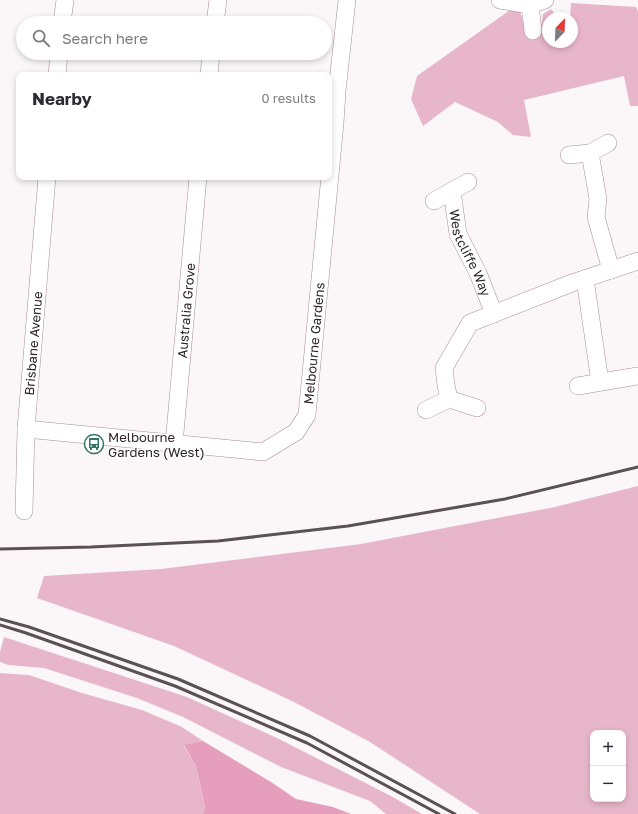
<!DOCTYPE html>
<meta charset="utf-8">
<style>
:root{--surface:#fff;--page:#f7f7f7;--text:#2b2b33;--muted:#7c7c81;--line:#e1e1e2}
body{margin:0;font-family:"Golos Text",sans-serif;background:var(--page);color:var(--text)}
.controls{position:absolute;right:12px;bottom:12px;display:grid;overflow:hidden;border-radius:8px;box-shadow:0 2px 6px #0003}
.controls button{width:36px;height:36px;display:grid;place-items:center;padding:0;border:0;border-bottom:1px solid var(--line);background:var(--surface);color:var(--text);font:20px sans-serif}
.compass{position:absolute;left:542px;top:12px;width:36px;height:36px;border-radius:50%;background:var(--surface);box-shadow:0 2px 6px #0003;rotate:23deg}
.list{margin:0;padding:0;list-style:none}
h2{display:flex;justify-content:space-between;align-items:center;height:52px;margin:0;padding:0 16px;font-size:17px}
h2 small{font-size:13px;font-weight:400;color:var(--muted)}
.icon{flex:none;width:22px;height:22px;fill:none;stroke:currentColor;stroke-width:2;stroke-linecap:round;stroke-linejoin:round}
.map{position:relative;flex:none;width:638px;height:814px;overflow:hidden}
.search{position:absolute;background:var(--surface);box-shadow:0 2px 6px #0003;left:16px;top:16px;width:316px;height:44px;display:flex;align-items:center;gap:10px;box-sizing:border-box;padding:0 14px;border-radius:22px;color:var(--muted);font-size:15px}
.panel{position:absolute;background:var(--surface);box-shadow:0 2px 6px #0003;left:16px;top:72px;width:316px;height:108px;border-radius:8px}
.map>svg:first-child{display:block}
.green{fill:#e8b6ca;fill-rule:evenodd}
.forest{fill:#e59fbc}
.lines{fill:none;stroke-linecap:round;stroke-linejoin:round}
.street-casing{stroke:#a68d97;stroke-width:18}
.street{stroke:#fff;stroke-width:17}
.rail{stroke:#5a5155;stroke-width:3}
.labels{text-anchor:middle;stroke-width:3;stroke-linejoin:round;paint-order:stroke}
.street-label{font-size:13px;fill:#2e2428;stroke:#fff}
.poi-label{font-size:13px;fill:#2e2428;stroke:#fff;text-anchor:start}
</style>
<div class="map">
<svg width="638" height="814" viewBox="0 0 638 814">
<rect width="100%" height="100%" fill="#fbf6f8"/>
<path class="green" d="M 571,3 L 636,7 L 638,11 L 638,106 L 630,106 L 624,76 L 524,100 L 531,137 L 513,135 L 498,122 L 455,102 L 423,126 L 411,99 L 417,76 L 510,10 L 520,11 L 526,32 L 530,38 L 540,36 L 543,14 L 551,9 L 558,18 L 548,18 L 548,42 L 572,42 L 572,18 L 570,18 Z
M 638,486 L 638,814 L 480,814 L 370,742 L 294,702 L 174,646 L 37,598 L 44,576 L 161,569 L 361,544 L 555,507 ZM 593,733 L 623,733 L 623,799 L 593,799 Z
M 4,637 L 187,697 L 279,739 L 391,796 L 422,814 L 386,814 L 370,801 L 281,767 L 183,717 L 137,698 L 44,668 L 8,665 L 0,662 L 0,652 Z
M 0,673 L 29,675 L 82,693 L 142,710 L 182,727 L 203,741 L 184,746 L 196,766 L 205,807 L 203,814 L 0,814 Z"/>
<path class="forest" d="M 203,741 L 271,782 L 296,799 L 333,807 L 351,814 L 203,814 L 205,807 L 196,766 L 184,745 Z"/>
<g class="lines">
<defs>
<g id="street">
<path d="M 500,0 L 530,5 L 545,0"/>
<path d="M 530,5 L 533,31"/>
<path d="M 62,23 L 65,0"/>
<path d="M 215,23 L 218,0"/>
<path d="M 57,75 L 59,53"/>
<path d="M 209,75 L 211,53"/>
<path d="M 590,153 L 598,199 L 596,217 L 611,270"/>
<path d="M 569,155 L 590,153 L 608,143"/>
<path id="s1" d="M 452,191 L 458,234 L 478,273 L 494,314"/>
<path d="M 434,201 L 468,182"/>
<path d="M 585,279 L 600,382"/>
<path d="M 578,386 L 638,376"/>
<path d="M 449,399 L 446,385 L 444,368 L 470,323 L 572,283 L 638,261"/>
<path d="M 426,410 L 449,399 L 477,408"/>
<path id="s2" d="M 26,429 L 263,452 L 296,432 L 307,415 L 335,123 L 337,91 L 347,0"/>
<path id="s3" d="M 174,444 L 198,177"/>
<path id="s4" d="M 24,511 L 26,429 L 47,177"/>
</g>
</defs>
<use href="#street" class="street-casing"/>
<use href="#street" class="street"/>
<path class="rail" d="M 0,549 L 91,547 L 218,541 L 348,526 L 505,499 L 638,467
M 0,619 L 29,627 L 178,679 L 310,736 L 455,814
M 0,625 L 26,633 L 175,686 L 307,743 L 439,814"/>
</g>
<defs>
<symbol id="bus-ring" viewBox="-11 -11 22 22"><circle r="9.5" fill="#fff" stroke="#347463" stroke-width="1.5"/><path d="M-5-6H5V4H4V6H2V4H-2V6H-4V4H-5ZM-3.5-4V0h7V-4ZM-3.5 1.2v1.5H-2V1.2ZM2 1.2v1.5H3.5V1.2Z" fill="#347463"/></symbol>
</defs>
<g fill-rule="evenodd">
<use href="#bus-ring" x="83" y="433" width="22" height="22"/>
</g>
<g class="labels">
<g class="street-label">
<text dy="5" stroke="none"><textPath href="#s1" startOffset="65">Westcliffe Way</textPath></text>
<text dy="5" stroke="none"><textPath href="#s3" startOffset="134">Australia Grove</textPath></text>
<text dy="5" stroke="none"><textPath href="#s2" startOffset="369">Melbourne Gardens</textPath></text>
<text dy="5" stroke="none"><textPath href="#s4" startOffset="168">Brisbane Avenue</textPath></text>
</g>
<g class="poi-label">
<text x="108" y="442">Melbourne<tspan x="108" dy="15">Gardens (West)</tspan></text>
</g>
</g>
</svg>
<div class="controls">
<button>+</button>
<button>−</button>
</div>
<svg class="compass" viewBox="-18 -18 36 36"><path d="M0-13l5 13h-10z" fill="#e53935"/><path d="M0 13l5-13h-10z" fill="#7c7c81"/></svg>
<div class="search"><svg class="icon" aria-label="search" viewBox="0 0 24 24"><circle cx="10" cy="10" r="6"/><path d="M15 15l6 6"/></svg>Search here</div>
<section class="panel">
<h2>Nearby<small>0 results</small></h2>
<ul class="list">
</ul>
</section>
</div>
